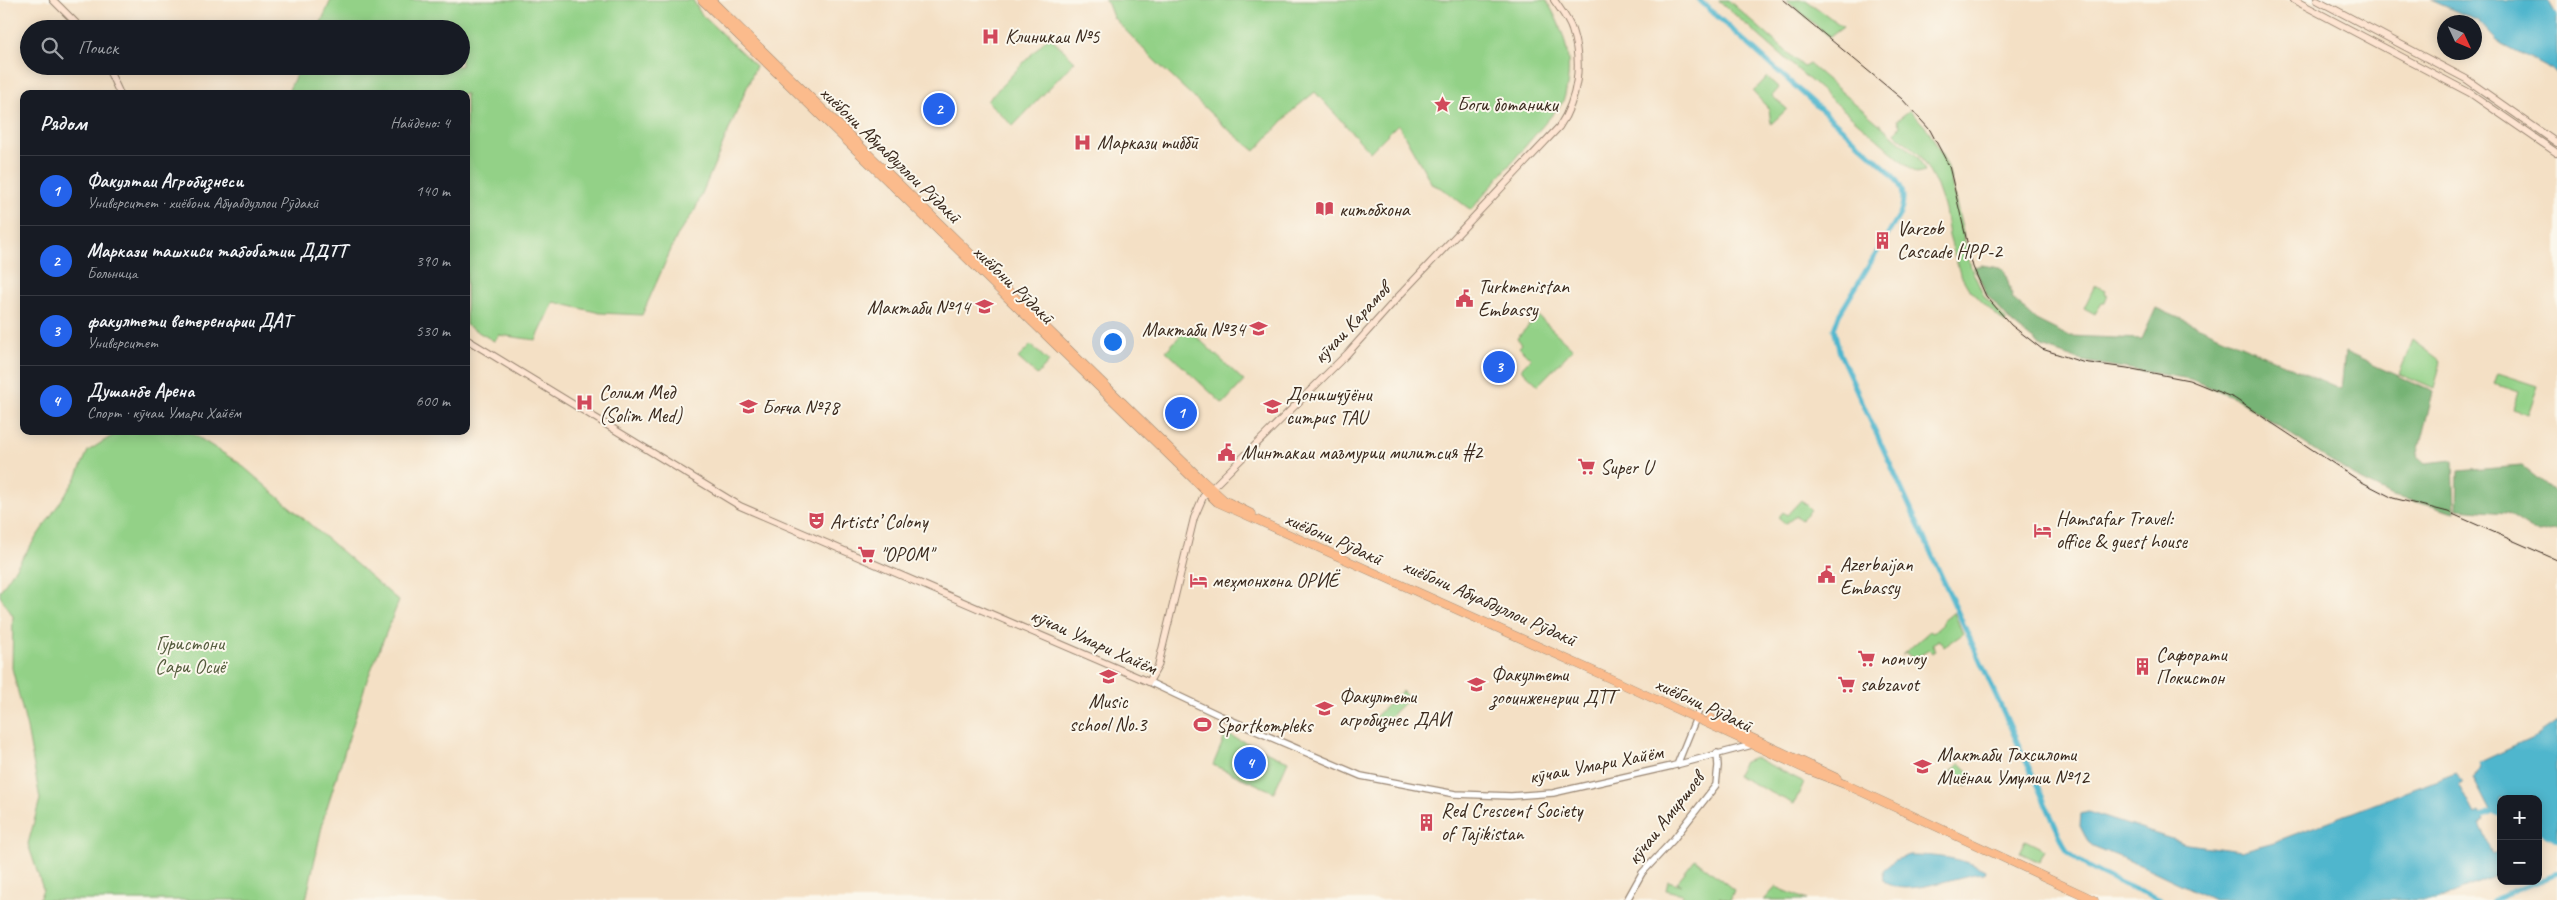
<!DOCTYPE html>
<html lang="ru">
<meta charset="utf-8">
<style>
:root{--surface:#171b24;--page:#20242c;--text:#f1f3f6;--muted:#9ea1a6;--line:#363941;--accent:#2563eb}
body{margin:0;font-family:Caveat,sans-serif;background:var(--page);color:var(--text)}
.controls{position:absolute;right:15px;bottom:15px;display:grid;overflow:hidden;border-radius:10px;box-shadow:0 2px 12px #0003}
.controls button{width:45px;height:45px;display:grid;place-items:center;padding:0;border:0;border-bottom:1px solid var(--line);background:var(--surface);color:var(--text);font:25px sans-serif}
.compass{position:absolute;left:2437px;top:15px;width:45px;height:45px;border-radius:50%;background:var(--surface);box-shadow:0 2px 12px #0003;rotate:134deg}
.you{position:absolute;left:1112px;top:341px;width:18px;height:18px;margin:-12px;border:4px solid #fff;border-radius:50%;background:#1a73e8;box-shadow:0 0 0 8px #1a73e833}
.badge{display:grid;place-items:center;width:32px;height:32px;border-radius:50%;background:var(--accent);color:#fff;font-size:16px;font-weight:700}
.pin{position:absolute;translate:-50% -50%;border:2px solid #fff;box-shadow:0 1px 5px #0006}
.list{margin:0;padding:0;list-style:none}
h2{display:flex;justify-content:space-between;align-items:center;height:65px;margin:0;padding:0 20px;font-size:21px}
h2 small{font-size:16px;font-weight:400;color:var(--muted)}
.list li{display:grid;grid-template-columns:32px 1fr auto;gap:15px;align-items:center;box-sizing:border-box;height:70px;padding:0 20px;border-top:1px solid var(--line)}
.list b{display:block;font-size:19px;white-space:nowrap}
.list p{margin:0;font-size:16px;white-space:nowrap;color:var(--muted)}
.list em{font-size:16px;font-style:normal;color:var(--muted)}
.icon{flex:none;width:28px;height:28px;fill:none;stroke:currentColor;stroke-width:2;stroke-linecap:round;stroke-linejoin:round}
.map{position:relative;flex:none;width:2557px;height:900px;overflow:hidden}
.search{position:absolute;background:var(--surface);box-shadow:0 2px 12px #0003;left:20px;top:20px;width:450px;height:55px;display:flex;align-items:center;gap:12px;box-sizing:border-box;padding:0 18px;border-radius:28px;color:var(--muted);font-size:19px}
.panel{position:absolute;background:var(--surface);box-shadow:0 2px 12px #0003;left:20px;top:90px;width:450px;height:345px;border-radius:10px}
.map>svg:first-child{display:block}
.green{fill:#93d187;stroke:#677e52}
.forest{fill:#76b374;stroke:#586e49}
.water{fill:#4fb6cd;stroke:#457076}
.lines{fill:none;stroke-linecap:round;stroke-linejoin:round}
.canal{stroke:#4fb6cd;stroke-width:5}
.tertiary-casing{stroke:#988572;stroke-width:8}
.secondary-casing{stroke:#988572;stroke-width:8}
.trunk-casing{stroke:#988572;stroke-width:9}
.tertiary{stroke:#fff;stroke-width:5.5}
.secondary{stroke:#fde4d1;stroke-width:6}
.trunk{stroke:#fbbb8c;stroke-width:8}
.rail{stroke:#3b2a1e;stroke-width:1}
.labels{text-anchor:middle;stroke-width:4;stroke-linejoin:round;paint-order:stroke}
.poi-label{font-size:20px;fill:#3b2a1e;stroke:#fbf7ec;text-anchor:start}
.street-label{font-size:20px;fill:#3b2a1e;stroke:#fbf7ec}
.park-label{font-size:20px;fill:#555c3e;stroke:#fbf7ec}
</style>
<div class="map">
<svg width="2557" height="900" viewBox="0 0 2557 900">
<rect width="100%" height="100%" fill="#fbf7ec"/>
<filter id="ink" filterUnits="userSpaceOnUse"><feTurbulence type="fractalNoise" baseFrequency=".02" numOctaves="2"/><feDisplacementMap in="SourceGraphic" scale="10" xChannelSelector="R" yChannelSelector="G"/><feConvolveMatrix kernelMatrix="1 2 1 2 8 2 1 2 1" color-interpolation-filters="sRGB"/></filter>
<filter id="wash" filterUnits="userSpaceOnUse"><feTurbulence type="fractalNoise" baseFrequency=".0096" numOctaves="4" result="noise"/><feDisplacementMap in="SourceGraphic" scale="20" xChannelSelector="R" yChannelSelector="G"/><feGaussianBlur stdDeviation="1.12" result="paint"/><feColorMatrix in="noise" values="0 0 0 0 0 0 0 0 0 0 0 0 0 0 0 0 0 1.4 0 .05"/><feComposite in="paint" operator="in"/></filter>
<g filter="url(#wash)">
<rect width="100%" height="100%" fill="#f4e0c5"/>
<path class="green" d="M 331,0 L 693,0 L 701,14 L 756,66 L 695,210 L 677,236 L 642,315 L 600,313 L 554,302 L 536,340 L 499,335 L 494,341 L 466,325 L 466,94 L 287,94 L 300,66 L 461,66 L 461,29 L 318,29 Z
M 1104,0 L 1546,0 C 1566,32 1575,65 1563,102 L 1471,210 L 1443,189 L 1432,184 L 1398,124 L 1370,152 L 1315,92 L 1293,110 L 1255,151 L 1224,126 L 1153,59 L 1113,17 L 1108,4 Z
M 1718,0 L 1728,0 L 1804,67 L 1809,64 L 1918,157 L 1925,171 L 1916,173 Z
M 1786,0 L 1806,0 L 1843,27 L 1830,37 Z
M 1049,36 L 1075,61 L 1013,126 L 987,101 Z
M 1767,77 L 1779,88 L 1772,96 L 1787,109 L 1771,124 L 1769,109 L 1753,92 Z
M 1910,110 L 1929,131 L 1948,167 L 1971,268 L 1984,296 L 2006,320 L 2005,323 L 1970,291 L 1960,274 L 1949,236 L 1945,209 L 1937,186 L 1920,155 L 1895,133 L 1900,126 L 1897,120 Z
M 2095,285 L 2105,290 L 2104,293 L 2108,295 L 2105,303 L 2102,303 L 2095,314 L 2084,308 Z
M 1538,316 L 1573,349 L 1538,385 L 1521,369 L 1531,359 L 1519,347 L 1522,344 L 1517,338 Z
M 1187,328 L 1244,381 L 1223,404 L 1166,351 Z
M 2413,340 L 2441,361 L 2434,389 L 2399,374 Z
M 1031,345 L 1049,362 L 1037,375 L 1018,358 Z
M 2498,373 L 2538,386 L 2528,414 L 2513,409 L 2518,392 L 2494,384 Z
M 120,431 L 188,431 L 239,463 L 399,601 L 367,680 L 324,817 L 306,900 L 39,900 L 43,889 L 28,844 L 40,799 L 27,728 L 12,668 L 13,616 L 0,596 L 0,591 L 75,480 L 88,451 Z
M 1801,500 L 1811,510 L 1801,520 L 1796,516 L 1785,524 L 1778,518 L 1783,512 L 1787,515 Z
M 1954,612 L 1963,634 L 1944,647 L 1939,640 L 1932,644 L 1936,651 L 1932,653 L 1929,650 L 1914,659 L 1906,653 L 1902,655 L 1930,631 L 1933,633 L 1943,624 L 1942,622 Z
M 1402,691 L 1409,698 L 1377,729 L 1370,722 Z
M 1226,734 L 1288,761 L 1274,792 L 1213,765 Z
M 1756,758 L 1804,782 L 1794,804 L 1736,775 L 1744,762 Z
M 1960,763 L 1975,778 L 1966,787 L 1951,772 Z
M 2025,840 L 2045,850 L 2039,862 L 2019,852 Z
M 1695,859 L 1734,890 L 1730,900 L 1719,897 L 1723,900 L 1681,900 L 1683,894 L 1666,890 L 1668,881 L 1682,885 L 1677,882 Z
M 1776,887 L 1807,900 L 1764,900 Z"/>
<path class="forest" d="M 1982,265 L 2004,269 L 2013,299 L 2036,320 L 2068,336 L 2142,339 L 2156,308 L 2341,389 L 2345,352 L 2433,392 L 2417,456 L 2425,463 L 2453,460 L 2455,512 L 2393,496 L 2360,480 L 2234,397 L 2190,379 L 2082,361 L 2042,347 L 2012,323 L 1987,295 L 1974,267 Z
M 2522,466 L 2557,494 L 2557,534 L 2555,531 L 2538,533 L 2507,513 L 2457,509 L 2458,471 Z"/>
<path class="water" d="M 2431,0 L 2548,0 L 2557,16 L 2557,75 L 2551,69 L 2497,41 L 2478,21 Z
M 2557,722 L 2557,837 L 2538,829 L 2538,799 L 2501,799 L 2501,813 L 2490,811 L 2473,778 L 2480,767 L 2478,763 L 2537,736 Z
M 2456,773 L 2464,782 L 2459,784 L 2475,814 L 2479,812 L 2484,821 L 2480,824 L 2493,854 L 2497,852 L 2501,859 L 2501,874 L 2435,900 L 2214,900 L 2147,868 L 2093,846 L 2088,842 L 2080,826 L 2081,814 L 2088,812 L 2187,844 L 2241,851 L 2274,842 Z
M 1910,855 C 1934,855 1964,858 1985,870 L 1984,873 C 1957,874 1906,900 1884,881 L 1883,870 L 1895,860 Z"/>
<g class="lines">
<path class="canal" d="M 1699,0 L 1887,169 C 1902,185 1907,193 1900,214 L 1839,315 L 1834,329 L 1840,354 L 2067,851 C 2091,874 2130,886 2161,900
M 2481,817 L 2493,812 L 2501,815
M 2538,830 L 2557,839
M 2493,900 L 2557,874"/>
</g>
</g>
<g filter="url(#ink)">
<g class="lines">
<defs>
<path id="tertiary" d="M 1149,682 L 1221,716 L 1361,776 L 1455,794 L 1511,796 L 1553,793 L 1672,766 L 1752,745
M 1677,765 L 1698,713
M 1627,900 L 1642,873 L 1673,840 L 1716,785 L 1718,766 L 1717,753"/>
<path id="secondary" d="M 53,0 L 82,29
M 2294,0 L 2470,93 L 2557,153
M 2317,0 L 2466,79 L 2557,143
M 107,66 L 120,94
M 466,339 L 740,506 L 1149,682 L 1158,666 L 1194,518 L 1203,497 L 1347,354 L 1399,296 L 1559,127 C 1578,99 1583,63 1572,30 C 1569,20 1560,9 1554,0"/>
<path id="trunk" d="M 702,0 L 1217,502 L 1618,682 L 1805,769 L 1847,785 L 2094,900
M 711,0 L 1201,479 L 1224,500 L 1252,514
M 1710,718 L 1837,778"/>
</defs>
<use href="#tertiary" class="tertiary-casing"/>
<use href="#secondary" class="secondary-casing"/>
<use href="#trunk" class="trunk-casing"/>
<use href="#tertiary" class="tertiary"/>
<use href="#secondary" class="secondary"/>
<use href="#trunk" class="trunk"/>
<path class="rail" d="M 1783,0 L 1902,99 L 1930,130 L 1949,166 L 1973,267 L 1986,296 L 2011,325 L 2042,349 L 2082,362 L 2127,368 L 2189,380 L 2234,398 L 2360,481 L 2393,498 L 2448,512 L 2557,560"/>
</g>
</g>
<defs>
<symbol id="hospital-bare" viewBox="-9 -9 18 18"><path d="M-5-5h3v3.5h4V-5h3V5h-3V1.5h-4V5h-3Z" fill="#d1495b" stroke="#fbf7ec" stroke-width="2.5" paint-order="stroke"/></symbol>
<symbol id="sight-bare" viewBox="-9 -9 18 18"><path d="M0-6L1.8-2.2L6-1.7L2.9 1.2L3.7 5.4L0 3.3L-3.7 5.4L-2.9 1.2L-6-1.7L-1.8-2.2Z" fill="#d1495b" stroke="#fbf7ec" stroke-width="2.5" paint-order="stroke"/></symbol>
<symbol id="library-bare" viewBox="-9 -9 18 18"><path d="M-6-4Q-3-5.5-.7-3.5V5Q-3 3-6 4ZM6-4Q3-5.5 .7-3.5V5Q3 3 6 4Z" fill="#d1495b" stroke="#fbf7ec" stroke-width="2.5" paint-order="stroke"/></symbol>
<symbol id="building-bare" viewBox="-9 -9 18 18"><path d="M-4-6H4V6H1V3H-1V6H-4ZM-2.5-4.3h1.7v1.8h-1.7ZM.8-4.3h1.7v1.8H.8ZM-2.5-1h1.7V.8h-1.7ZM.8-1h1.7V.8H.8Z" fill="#d1495b" stroke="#fbf7ec" stroke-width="2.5" paint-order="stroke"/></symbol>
<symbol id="civic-bare" viewBox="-9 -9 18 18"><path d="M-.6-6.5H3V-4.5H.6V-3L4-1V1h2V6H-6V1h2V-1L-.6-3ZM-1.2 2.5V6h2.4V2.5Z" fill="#d1495b" stroke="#fbf7ec" stroke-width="2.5" paint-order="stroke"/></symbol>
<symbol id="school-bare" viewBox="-9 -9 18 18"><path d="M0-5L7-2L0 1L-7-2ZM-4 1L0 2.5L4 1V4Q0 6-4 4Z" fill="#d1495b" stroke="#fbf7ec" stroke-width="2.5" paint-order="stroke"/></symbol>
<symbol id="university-bare" viewBox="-9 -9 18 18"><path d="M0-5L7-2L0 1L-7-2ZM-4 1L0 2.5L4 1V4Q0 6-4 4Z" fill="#d1495b" stroke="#fbf7ec" stroke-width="2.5" paint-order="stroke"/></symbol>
<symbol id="supermarket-bare" viewBox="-9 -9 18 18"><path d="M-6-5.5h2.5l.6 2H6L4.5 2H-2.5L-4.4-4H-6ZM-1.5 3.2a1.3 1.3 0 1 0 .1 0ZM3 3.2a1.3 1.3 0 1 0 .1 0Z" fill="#d1495b" stroke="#fbf7ec" stroke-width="2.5" paint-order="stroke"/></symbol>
<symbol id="theatre-bare" viewBox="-9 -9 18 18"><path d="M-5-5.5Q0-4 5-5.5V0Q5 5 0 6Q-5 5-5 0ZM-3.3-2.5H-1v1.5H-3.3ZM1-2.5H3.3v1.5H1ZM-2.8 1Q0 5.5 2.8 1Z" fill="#d1495b" stroke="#fbf7ec" stroke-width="2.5" paint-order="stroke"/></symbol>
<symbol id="hotel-bare" viewBox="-9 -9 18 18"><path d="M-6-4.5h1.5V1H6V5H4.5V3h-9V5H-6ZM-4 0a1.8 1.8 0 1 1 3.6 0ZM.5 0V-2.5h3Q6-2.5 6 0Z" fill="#d1495b" stroke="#fbf7ec" stroke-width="2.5" paint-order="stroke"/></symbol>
<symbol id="stadium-bare" viewBox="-9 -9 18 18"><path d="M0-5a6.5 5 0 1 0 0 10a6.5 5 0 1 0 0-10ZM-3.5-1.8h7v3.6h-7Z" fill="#d1495b" stroke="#fbf7ec" stroke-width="2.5" paint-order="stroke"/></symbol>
</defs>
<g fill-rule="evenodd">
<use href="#hospital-bare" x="978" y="24" width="25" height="25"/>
<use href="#sight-bare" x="1430" y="92" width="25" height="25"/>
<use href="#hospital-bare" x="1070" y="130" width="25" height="25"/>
<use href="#library-bare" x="1312" y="196" width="25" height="25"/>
<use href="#building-bare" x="1870" y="228" width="25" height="25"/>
<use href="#civic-bare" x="1452" y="286" width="25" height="25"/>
<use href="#school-bare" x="972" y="294" width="25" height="25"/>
<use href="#school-bare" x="1246" y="316" width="25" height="25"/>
<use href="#hospital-bare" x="572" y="390" width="25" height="25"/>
<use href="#university-bare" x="1260" y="394" width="25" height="25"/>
<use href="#school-bare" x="736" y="394" width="25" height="25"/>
<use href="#civic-bare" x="1214" y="440" width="25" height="25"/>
<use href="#supermarket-bare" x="1574" y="454" width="25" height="25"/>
<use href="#theatre-bare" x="804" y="508" width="25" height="25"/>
<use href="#hotel-bare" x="2030" y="518" width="25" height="25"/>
<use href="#supermarket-bare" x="854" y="542" width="25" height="25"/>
<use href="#civic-bare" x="1814" y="562" width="25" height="25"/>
<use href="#hotel-bare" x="1186" y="568" width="25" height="25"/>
<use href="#supermarket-bare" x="1854" y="646" width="25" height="25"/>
<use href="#building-bare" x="2130" y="654" width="25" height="25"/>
<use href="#school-bare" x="1096" y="664" width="25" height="25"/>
<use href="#supermarket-bare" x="1834" y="672" width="25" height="25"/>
<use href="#university-bare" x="1464" y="672" width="25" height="25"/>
<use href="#university-bare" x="1312" y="696" width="25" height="25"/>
<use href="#stadium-bare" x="1190" y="712" width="25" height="25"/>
<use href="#school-bare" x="1910" y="754" width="25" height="25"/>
<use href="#building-bare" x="1414" y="810" width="25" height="25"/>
</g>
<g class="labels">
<g class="poi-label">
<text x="1005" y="43">Клиникаи №5</text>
<text x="1457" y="111">Боги ботаники</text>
<text x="1097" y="149">Маркази тиббӣ</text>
<text x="1339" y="216">китобхона</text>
<text x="1897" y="235">Varzob<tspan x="1897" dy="23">Cascade HPP-2</tspan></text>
<text x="1478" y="293">Turkmenistan<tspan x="1478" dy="23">Embassy</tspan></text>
<text x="970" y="314" text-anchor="end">Мактаби №14</text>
<text x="1245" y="336" text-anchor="end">Мактаби №34</text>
<text x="599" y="399">Солим Мед<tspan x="599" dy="23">(Solim Med)</tspan></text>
<text x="1286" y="401">Донишҷӯёни<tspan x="1286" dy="23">cumpus TAU</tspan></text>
<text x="762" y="414">Боғча №78</text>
<text x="1241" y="459">Минтакаи маъмурии милитсия #2</text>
<text x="1600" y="474">Super U</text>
<text x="2056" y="525">Hamsafar Travel:<tspan x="2056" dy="23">office &amp; guest house</tspan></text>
<text x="830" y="528">Artists’ Colony</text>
<text x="880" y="561">"OPOM"</text>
<text x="1840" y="571">Azerbaijan<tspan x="1840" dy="23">Embassy</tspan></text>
<text x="1212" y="587">меҳмонхона ОРИЁ</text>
<text x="2156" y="661">Сафорати<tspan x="2156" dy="23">Покистон</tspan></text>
<text x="1880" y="665">nonvoy</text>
<text x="1491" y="681">Факултети<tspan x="1491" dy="23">зооинженерии ДТТ</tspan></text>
<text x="1860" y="691">sabzavot</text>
<text x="1339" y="703">Факултети<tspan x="1339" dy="23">агробизнес ДАИ</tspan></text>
<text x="1108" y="708" text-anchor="middle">Music<tspan x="1108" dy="23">school No.3</tspan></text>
<text x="1216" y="732">Sportkompleks</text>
<text x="1937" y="761">Мактаби Тахсилоти<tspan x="1937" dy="23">Миёнаи Умумии №12</tspan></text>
<text x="1441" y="817">Red Crescent Society<tspan x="1441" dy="23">of Tajikistan</tspan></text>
</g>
<g class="street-label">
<text transform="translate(891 154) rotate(44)" y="7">хиёбони Абуабдуллои Рӯдакӣ</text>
<text transform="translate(1014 284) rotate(44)" y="7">хиёбони Рӯдакӣ</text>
<text transform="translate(1351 323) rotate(-47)" y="7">кӯчаи Карамов</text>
<text transform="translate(1334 538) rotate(24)" y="7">хиёбони Рӯдакӣ</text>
<text transform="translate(1490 602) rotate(24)" y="7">хиёбони Абуабдуллои Рӯдакӣ</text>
<text transform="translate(1094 641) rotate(24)" y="7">кӯчаи Умари Хайём</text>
<text transform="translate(1704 704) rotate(25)" y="7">хиёбони Рӯдакӣ</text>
<text transform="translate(1596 764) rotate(-11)" y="7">кӯчаи Умари Хайём</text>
<text transform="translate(1665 818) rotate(-52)" y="7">кӯчаи Амиршоев</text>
</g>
<g class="park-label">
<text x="190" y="650">Гуристони<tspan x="190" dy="23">Сари Осиё</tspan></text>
</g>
</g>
</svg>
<div class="controls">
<button>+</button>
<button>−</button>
</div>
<svg class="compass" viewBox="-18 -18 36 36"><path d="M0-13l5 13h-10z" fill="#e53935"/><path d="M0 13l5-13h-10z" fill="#9ea1a6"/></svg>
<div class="you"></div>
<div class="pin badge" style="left:1181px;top:413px">1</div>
<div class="pin badge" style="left:939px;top:109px">2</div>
<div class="pin badge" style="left:1499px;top:367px">3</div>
<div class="pin badge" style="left:1250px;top:763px">4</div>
<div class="search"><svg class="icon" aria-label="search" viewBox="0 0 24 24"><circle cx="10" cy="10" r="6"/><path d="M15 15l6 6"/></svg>Поиск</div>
<section class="panel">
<h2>Рядом<small>Найдено: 4</small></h2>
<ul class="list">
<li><span class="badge">1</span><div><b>Факултаи Агробизнеси</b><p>Университет · хиёбони Абуабдуллои Рӯдакӣ</p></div><em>140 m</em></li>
<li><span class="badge">2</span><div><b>Маркази ташхиси табобатии ДДТТ</b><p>Больница</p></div><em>390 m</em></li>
<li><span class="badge">3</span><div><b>факултети ветеренарии ДАТ</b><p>Университет</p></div><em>530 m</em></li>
<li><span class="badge">4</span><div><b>Душанбе Арена</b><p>Спорт · кӯчаи Умари Хайём</p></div><em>600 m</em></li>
</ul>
</section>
</div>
